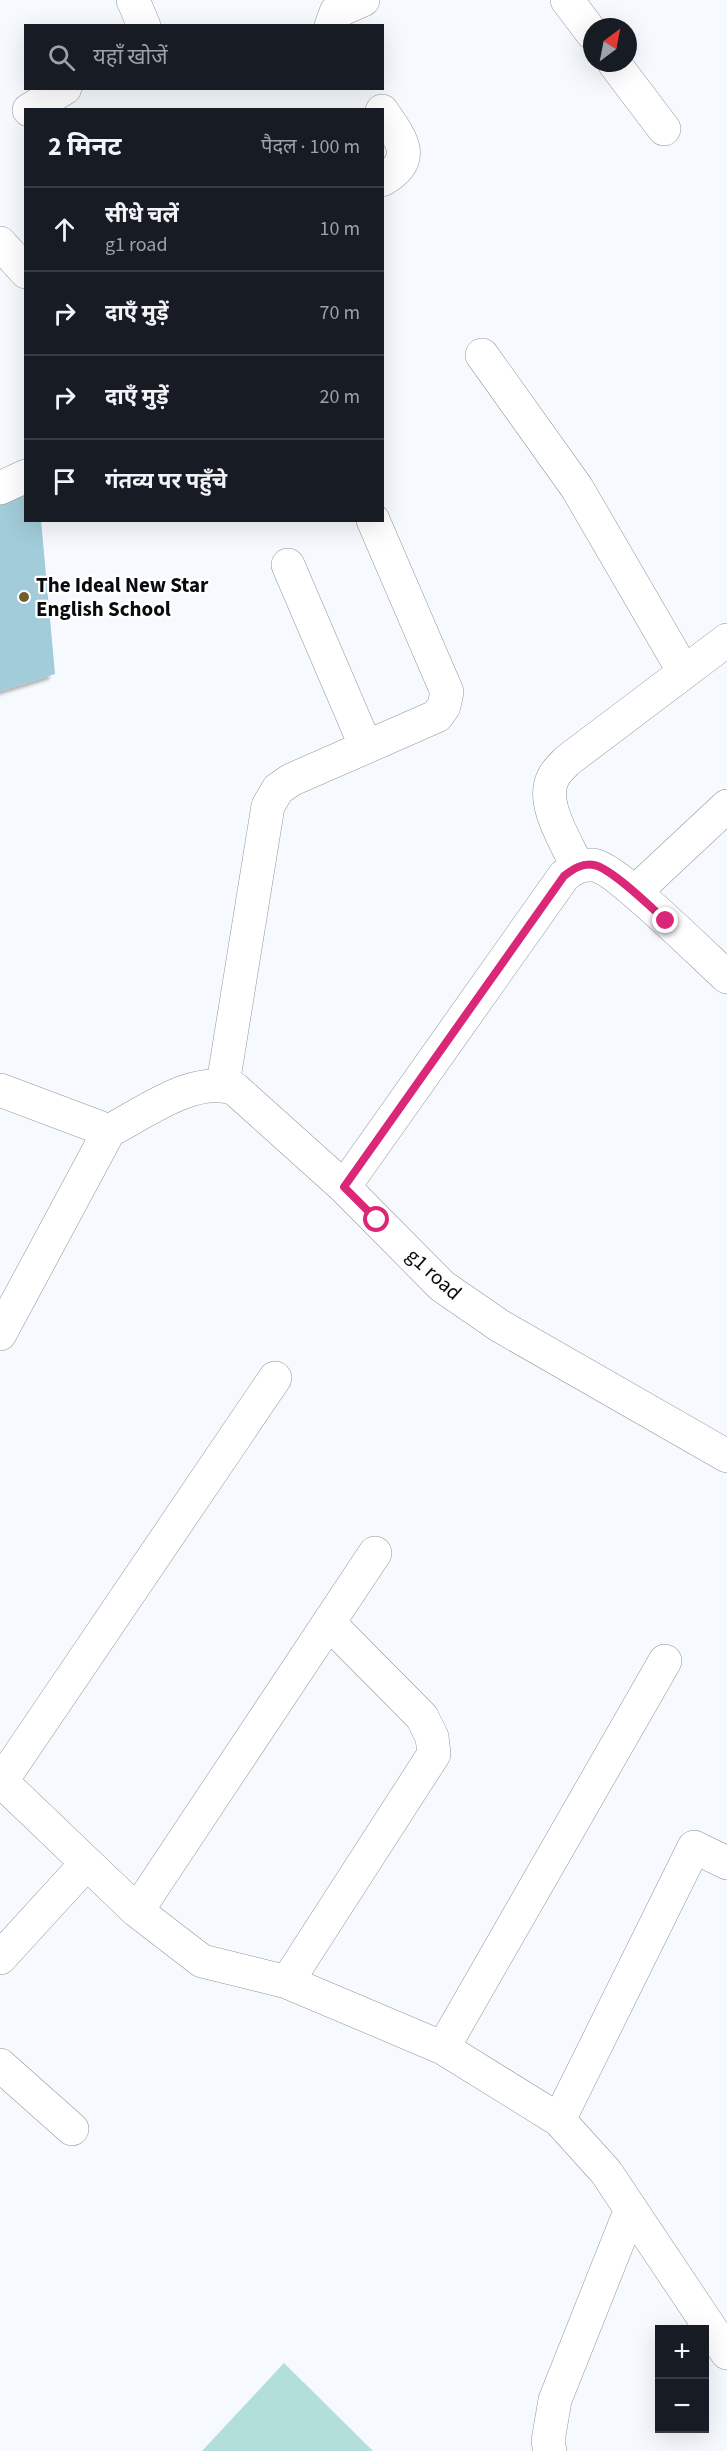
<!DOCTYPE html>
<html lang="hi">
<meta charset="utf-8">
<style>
:root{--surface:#171b24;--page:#242831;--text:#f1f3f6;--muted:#9ea1a6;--line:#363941}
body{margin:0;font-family:"Source Sans 3","Noto Sans Devanagari",sans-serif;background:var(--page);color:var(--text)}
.controls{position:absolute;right:18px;bottom:18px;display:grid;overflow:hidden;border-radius:0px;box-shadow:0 6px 24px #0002}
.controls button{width:54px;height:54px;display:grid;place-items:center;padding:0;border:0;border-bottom:2px solid var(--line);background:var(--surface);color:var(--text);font:30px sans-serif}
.compass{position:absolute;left:583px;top:18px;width:54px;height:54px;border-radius:50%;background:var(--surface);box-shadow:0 6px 24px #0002;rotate:32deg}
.stop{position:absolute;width:18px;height:18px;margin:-14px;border:4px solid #db2777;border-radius:50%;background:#fff}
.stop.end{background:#db2777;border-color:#fff;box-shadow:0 2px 6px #0008}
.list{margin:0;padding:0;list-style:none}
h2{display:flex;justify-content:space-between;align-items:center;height:78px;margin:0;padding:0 24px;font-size:26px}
h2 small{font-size:20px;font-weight:400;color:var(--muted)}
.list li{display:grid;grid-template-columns:39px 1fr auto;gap:18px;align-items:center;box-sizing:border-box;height:84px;padding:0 24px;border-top:2px solid var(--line)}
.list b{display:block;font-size:22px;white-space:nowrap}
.list p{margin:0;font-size:20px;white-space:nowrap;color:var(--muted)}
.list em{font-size:20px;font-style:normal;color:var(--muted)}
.icon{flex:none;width:33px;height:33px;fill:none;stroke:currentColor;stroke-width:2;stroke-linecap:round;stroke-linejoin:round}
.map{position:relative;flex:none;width:727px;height:2451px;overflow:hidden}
.search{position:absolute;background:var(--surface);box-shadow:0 6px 24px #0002;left:24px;top:24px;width:360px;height:66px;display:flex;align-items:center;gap:15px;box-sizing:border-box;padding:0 21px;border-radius:0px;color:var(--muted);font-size:22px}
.panel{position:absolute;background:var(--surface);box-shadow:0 6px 24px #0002;left:24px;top:108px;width:360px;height:414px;border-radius:0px}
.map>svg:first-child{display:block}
.water{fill:#b2dfd9}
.building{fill:#a2ccd9;filter:url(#shadow)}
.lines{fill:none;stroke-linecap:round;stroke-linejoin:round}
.minor-casing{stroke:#92969b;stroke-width:34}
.minor{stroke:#fff;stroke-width:33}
.route{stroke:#db2777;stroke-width:8}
.poi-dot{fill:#705f2d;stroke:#fff;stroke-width:2}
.labels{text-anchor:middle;stroke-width:4.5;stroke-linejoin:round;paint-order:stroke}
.poi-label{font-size:21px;font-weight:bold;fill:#0a0b0d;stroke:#fff;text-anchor:start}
.street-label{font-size:21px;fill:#0a0b0d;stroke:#fff}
</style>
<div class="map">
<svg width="727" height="2451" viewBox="0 0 727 2451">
<defs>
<filter id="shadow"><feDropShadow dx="-5.5" dy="5.5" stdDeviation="1.5" flood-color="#0004"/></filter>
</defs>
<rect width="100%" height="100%" fill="#f6fafe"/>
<path class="water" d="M 284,2363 L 373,2451 L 202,2451 Z"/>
<path class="building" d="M 26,495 L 26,520 L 41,520 L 55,674 L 0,691 L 0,503 Z"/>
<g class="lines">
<defs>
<path id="minor" d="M 133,0 L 144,26
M 567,0 L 592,33
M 331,26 L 336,12 L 363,0
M 614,63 L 664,129
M 29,110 L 65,88
M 382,111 C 401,139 419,159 382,180
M 0,243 L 26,272
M 482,355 L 577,488 L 684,672
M 0,488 L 26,476
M 288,565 L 366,747
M 577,866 C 567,843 540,803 553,778 C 556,771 563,765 568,760 L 727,640
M 635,892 L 727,806
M 223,1084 L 268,806 L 278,789 L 291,780 L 437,716 L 444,706 L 447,692 L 373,520
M 0,1090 L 109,1131 C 144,1113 195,1074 235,1089 L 344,1187 L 442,1286 L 500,1326 L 727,1456
M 344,1187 L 564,876 C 573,869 580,864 593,865 C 615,867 706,958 727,977
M 0,1334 L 109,1131
M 0,1780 L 137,1911 L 202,1961 L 287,1982 L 443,2048 L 559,2120 L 606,2172 L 727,2353
M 1,1782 L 275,1378
M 137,1911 L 375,1553
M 0,1958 L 86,1864
M 287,1982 L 434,1754 L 432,1737 L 422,1717 L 329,1623
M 443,2048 L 665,1661
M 0,2065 L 72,2129
M 559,2120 L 694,1847 L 727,1863
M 550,2451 L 548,2441 L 555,2400 L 631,2209"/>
</defs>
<use href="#minor" class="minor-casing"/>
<use href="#minor" class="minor"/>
</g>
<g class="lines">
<path class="route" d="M 377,1220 L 344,1187 L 564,876 C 573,869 582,863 594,865 C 611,868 652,908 666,921"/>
</g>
<circle class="poi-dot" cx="24" cy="597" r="6"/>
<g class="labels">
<g class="poi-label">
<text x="36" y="592">The Ideal New Star<tspan x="36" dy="24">English School</tspan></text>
</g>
<g class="street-label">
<text transform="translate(434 1274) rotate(42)" y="7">g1 road</text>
</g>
</g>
</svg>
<div class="controls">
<button>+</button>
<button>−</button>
</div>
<svg class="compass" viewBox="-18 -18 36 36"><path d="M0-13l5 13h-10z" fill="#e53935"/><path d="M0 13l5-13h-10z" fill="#9ea1a6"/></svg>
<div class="stop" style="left:377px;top:1220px"></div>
<div class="stop end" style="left:666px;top:921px"></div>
<div class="search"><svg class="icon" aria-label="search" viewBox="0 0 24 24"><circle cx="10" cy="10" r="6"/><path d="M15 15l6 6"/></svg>यहाँ खोजें</div>
<section class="panel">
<h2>2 मिनट<small>पैदल · 100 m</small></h2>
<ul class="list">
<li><svg class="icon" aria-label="ahead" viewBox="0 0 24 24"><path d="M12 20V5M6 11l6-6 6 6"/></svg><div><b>सीधे चलें</b><p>g1 road</p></div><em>10 m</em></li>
<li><svg class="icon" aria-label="right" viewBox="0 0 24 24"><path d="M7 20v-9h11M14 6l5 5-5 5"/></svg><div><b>दाएँ मुड़ें</b></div><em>70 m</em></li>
<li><svg class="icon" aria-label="right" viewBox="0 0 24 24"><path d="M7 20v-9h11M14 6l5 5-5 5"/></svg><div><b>दाएँ मुड़ें</b></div><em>20 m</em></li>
<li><svg class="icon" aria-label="arrive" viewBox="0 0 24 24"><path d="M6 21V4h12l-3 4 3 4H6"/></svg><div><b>गंतव्य पर पहुँचे</b></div></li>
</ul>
</section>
</div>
